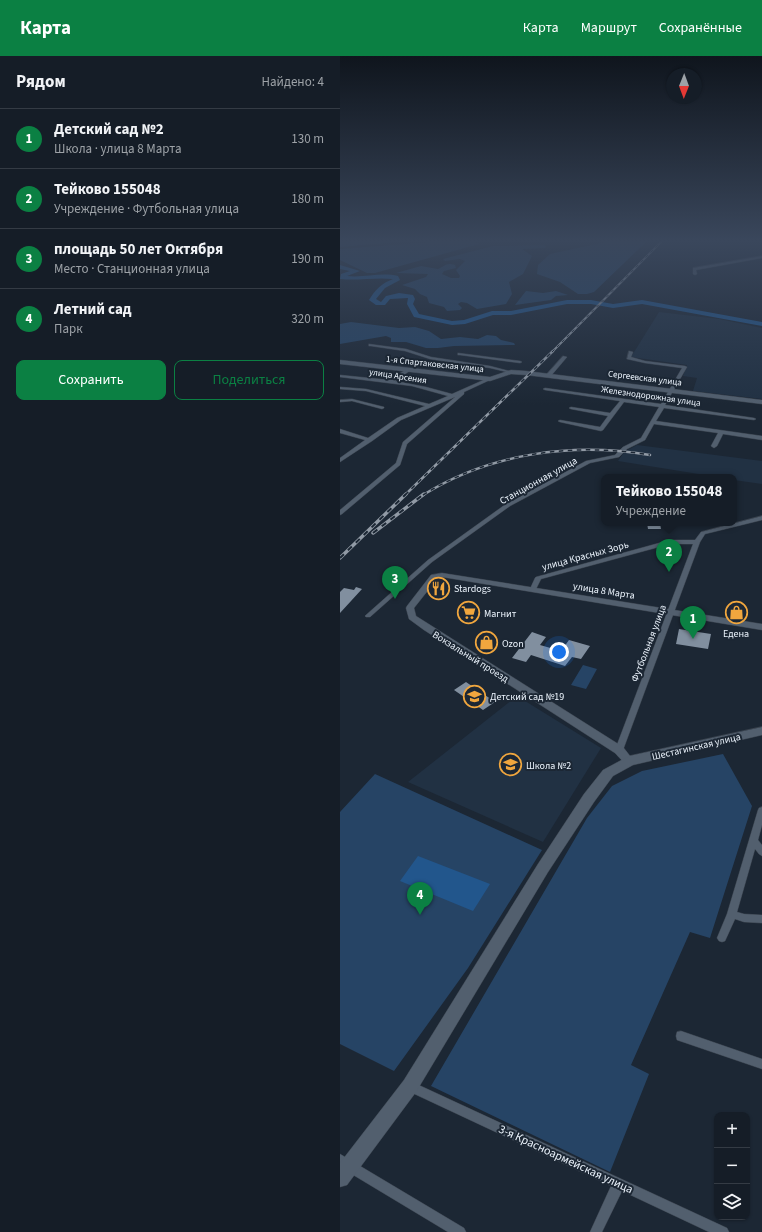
<!DOCTYPE html>
<html lang="ru">
<meta charset="utf-8">
<style>
:root{--surface:#151d27;--page:#222a33;--text:#f1f3f6;--muted:#9da2a7;--line:#343b44;--accent:#0b8043}
body{margin:0;font-family:"Source Sans 3",sans-serif;background:var(--page);color:var(--text)}
.controls{position:absolute;right:12px;bottom:12px;display:grid;overflow:hidden;border-radius:8px;box-shadow:0 1px 3px #0004}
.controls button{width:36px;height:36px;display:grid;place-items:center;padding:0;border:0;border-bottom:1px solid var(--line);background:var(--surface);color:var(--text);font:20px sans-serif}
.compass{position:absolute;left:326px;top:12px;width:36px;height:36px;border-radius:50%;background:var(--surface);box-shadow:0 1px 3px #0004;rotate:181deg}
.you{position:absolute;left:219px;top:596px;width:14px;height:14px;margin:-10px;border:3px solid #fff;border-radius:50%;background:#1a73e8;box-shadow:0 0 0 6px #1a73e833}
.badge{display:grid;place-items:center;width:26px;height:26px;border-radius:50%;background:var(--accent);color:#fff;font-size:13px;font-weight:700}
.pin{position:absolute;translate:-50% -33px;filter:drop-shadow(0 1px 2px #0008)}
.pin::after{content:'';position:absolute;top:21px;width:14px;height:12px;background:inherit;clip-path:polygon(0 0,100% 0,50% 100%)}
.popup{position:absolute;left:261px;top:418px;width:136px;height:52px;box-sizing:border-box;display:grid;place-content:center;border-radius:8px;background:var(--surface);filter:drop-shadow(0 1px 3px #0005);font-size:13px;white-space:nowrap;color:var(--muted)}
.popup b{font-size:15px;color:var(--text)}
.popup::after{content:'';position:absolute;left:50%;top:100%;margin-left:-8px;border:8px solid transparent;border-top-color:var(--surface)}
.list{margin:0;padding:0;list-style:none}
h2{display:flex;justify-content:space-between;align-items:center;height:52px;margin:0;padding:0 16px;font-size:17px}
h2 small{font-size:13px;font-weight:400;color:var(--muted)}
.list li{display:grid;grid-template-columns:26px 1fr auto;gap:12px;align-items:center;box-sizing:border-box;height:60px;padding:0 16px;border-top:1px solid var(--line)}
.list b{display:block;font-size:15px;white-space:nowrap}
.list p{margin:0;font-size:13px;white-space:nowrap;color:var(--muted)}
.list em{font-size:13px;font-style:normal;color:var(--muted)}
.actions{display:flex;gap:8px;padding:12px 16px}
.actions a{flex:1;padding:9px 0;border:1px solid var(--accent);border-radius:8px;text-align:center;font-size:14px;color:var(--accent)}
.actions .main{background:var(--accent);color:#fff}
.icon{flex:none;width:22px;height:22px;fill:none;stroke:currentColor;stroke-width:2;stroke-linecap:round;stroke-linejoin:round}
.map{position:relative;flex:none;width:422px;height:1176px;overflow:hidden}
header{display:flex;align-items:center;gap:24px;box-sizing:border-box;height:56px;padding:0 20px;background:var(--accent);color:#fff}
header strong{font-size:19px}
nav{display:flex;gap:22px;margin-inline-start:auto;font-size:14px}
main{display:flex}
aside{flex:1;background:var(--surface)}
.map>svg:first-child{display:block}
.built{fill:#213143}
.green{fill:#264465}
.water{fill:#22568c}
.lines{fill:none;stroke-linecap:round;stroke-linejoin:round}
.river{fill:#22568c;fill-rule:evenodd}
.building{fill:#818f9f}
.minor-casing{stroke:#39424d;stroke-width:1}
.tertiary-casing{stroke:#39424d;stroke-width:1}
.secondary-casing{stroke:#39424d;stroke-width:1}
.minor{fill:#525f6e;fill-rule:evenodd}
.tertiary{fill:#525f6e;fill-rule:evenodd}
.secondary{fill:#525f6e;fill-rule:evenodd}
.rail-far2-casing{stroke:#919aa5;stroke-width:2}
.rail-far1-casing{stroke:#919aa5;stroke-width:2.5}
.rail-casing{stroke:#919aa5;stroke-width:3.5}
.rail-far2{stroke:#1c2734;stroke-width:1;stroke-dasharray:3.5;stroke-linecap:butt}
.rail-far1{stroke:#1c2734;stroke-width:1.5;stroke-dasharray:4.5;stroke-linecap:butt}
.rail{stroke:#1c2734;stroke-width:2;stroke-dasharray:5.5;stroke-linecap:butt}
.labels{text-anchor:middle;stroke-width:4;stroke-linejoin:round;paint-order:stroke}
.far-street-label{font-size:9px;fill:#ecf4fd;stroke:#1c2734}
.street-label{font-size:10px;fill:#ecf4fd;stroke:#1c2734}
.poi-label{font-size:10px;fill:#ecf4fd;stroke:#1c2734;text-anchor:start}
.near-street-label{font-size:12px;fill:#ecf4fd;stroke:#1c2734}
</style>
<header>
<strong>Карта</strong>
<nav><a>Карта</a><a>Маршрут</a><a>Сохранённые</a></nav>
</header>
<main>
<aside>
<h2>Рядом<small>Найдено: 4</small></h2>
<ul class="list">
<li><span class="badge">1</span><div><b>Детский сад №2</b><p>Школа · улица 8 Марта</p></div><em>130 m</em></li>
<li><span class="badge">2</span><div><b>Тейково 155048</b><p>Учреждение · Футбольная улица</p></div><em>180 m</em></li>
<li><span class="badge">3</span><div><b>площадь 50 лет Октября</b><p>Место · Станционная улица</p></div><em>190 m</em></li>
<li><span class="badge">4</span><div><b>Летний сад</b><p>Парк</p></div><em>320 m</em></li>
</ul>
<div class="actions"><a class="main">Сохранить</a><a>Поделиться</a></div>
</aside>
<div class="map">
<svg width="422" height="1176" viewBox="0 0 422 1176">
<rect width="100%" height="100%" fill="#1c2734"/>
<path class="built" d="M 319,256 L 379,263 L 422,272 L 422,343 L 353,335 L 357,322 L 343,320 L 347,309 L 291,301 Z
M 297,389 L 422,405 L 422,428 L 394,424 L 394,421 L 377,421 L 278,405 L 284,396 Z
M 177,640 L 261,692 L 203,786 L 68,726 Z"/>
<path class="green" d="M 0,185 L 37,186 L 68,185 L 0,191 Z
M 104,185 L 134,185 L 139,188 L 35,217 L 27,217 L 0,204 L 0,193 Z
M 270,185 L 307,185 L 254,236 L 247,238 L 238,238 L 220,226 L 197,218 L 198,209 L 210,198 Z
M 203,189 L 206,190 L 205,192 L 182,193 L 192,200 L 183,218 L 169,226 L 172,238 L 166,248 L 137,253 L 127,247 L 121,246 L 118,248 L 122,252 L 120,254 L 107,255 L 104,251 L 89,247 L 87,241 L 80,238 L 75,233 L 62,229 L 86,221 L 88,218 L 56,217 L 81,210 L 98,213 C 105,210 106,206 115,209 L 116,212 L 104,215 L 102,218 L 111,222 L 119,222 L 120,220 L 116,214 L 125,205 L 120,203 L 105,205 L 103,203 L 153,190 Z
M 186,235 L 203,237 L 216,235 L 228,239 L 216,240 L 211,244 L 175,249 Z
M 11,266 L 59,272 L 75,271 L 89,275 L 101,283 L 120,281 L 138,283 L 147,279 L 156,280 L 161,284 L 174,287 L 175,289 L 114,290 L 98,292 L 86,292 L 66,286 L 51,286 L 51,282 L 46,280 L 0,288 L 0,268 Z
M 243,609 L 257,613 L 246,633 L 231,629 Z
M 383,698 L 412,750 L 370,882 L 350,876 L 291,1009 L 309,1018 L 270,1116 L 91,1030 L 247,762 L 272,730 L 302,715 Z
M 35,718 L 202,794 L 128,912 L 54,1015 L 0,988 L 0,756 Z"/>
<path class="water" d="M 78,800 L 150,828 L 133,855 L 60,825 Z"/>
<g class="lines">
<path class="river" d="M 0,209 L 20,215 L 7,220 C 24,222 41,216 58,220 L 60,224 L 45,232 L 36,243 L 41,246 L 46,240 L 59,237 L 73,239 L 75,243 L 73,248 L 79,258 L 112,265 L 124,264 L 152,255 L 171,255 L 227,244 L 251,244 L 273,248 L 302,244 L 422,266 L 422,270 L 302,248 L 273,252 L 251,248 L 227,248 L 171,259 L 153,259 L 125,268 L 112,269 L 74,261 L 67,248 L 68,242 L 50,243 L 45,249 L 36,249 L 29,244 C 35,234 42,227 53,223 C 35,221 18,225 0,223 L 1,218 L 10,215 L 0,213 Z"/>
</g>
<path class="building" d="M 307,467 L 320,467 L 321,473 L 308,473 Z
M 16,531 L 22,533 L 0,557 L 0,536 L 4,532 L 14,534 Z
M 339,573 L 371,578 L 368,593 L 336,588 Z
M 192,576 L 206,581 L 200,589 L 221,595 L 229,584 L 250,590 L 241,603 L 232,601 L 225,610 L 191,599 L 186,606 L 172,602 Z
M 126,626 L 155,646 L 143,654 L 114,634 Z"/>
<g class="lines">
<defs>
<path id="minor" d="M 422,200 L 422,202 L 356,214 L 357,218 L 355,219 L 353,218 L 353,212 Z
M 29,288 L 66,293 L 91,301 L 150,310 L 173,316 L 171,317 L 150,312 L 90,303 L 65,295 L 31,290 L 29,290 Z
M 289,295 L 293,296 L 291,301 L 305,305 L 345,310 L 347,311 L 325,349 L 414,362 L 416,363 L 414,364 L 324,352 L 316,365 L 422,380 L 422,384 L 383,378 L 377,390 L 374,392 L 371,390 L 378,377 L 314,368 L 305,384 L 287,393 L 279,401 L 250,407 L 170,450 L 92,506 L 30,561 L 26,561 L 25,560 L 26,559 L 88,504 L 166,448 L 246,405 L 275,399 L 283,391 L 301,382 L 319,351 L 284,346 L 263,374 L 261,375 L 220,366 L 218,365 L 220,364 L 260,371 L 268,360 L 231,353 L 229,352 L 231,351 L 270,357 L 280,345 L 205,334 L 203,333 L 205,332 L 321,348 L 342,312 L 305,307 L 287,303 Z
M 118,297 L 180,305 L 182,306 L 180,307 L 120,299 L 118,299 Z
M 223,300 L 227,301 L 210,321 L 206,321 L 206,319 Z
M 67,313 L 71,314 L 55,325 L 86,331 L 112,338 L 148,322 L 152,323 L 124,336 L 124,338 L 67,388 L 60,409 L 2,458 L 0,459 L 0,454 L 56,407 L 63,386 L 115,341 L 61,364 L 32,385 L 0,406 L 0,402 L 25,384 L 0,377 L 0,373 L 28,382 L 57,362 L 85,350 L 26,335 L 0,333 L 0,331 L 26,333 L 89,348 L 108,340 L 72,330 L 0,321 L 0,319 L 49,324 Z
M 12,343 L 44,351 L 44,352 L 42,353 L 12,345 L 0,346 L 0,344 Z
M 422,460 L 422,464 L 365,478 L 360,486 L 283,694 L 282,696 L 276,696 L 275,694 L 353,488 L 330,488 L 201,523 L 196,533 L 193,535 L 190,533 L 195,522 L 196,521 L 330,484 L 355,484 L 361,476 Z
M 422,751 L 422,769 L 418,784 L 422,789 L 422,800 L 419,798 L 415,793 L 397,856 L 404,858 L 422,859 L 422,867 L 404,866 L 395,863 L 385,885 L 382,886 L 379,885 L 377,882 L 387,858 L 418,754 L 419,752 Z
M 341,975 L 422,1003 L 422,1013 L 337,984 L 336,980 L 337,976 Z
M 70,1025 L 387,1172 L 389,1176 L 369,1176 L 282,1135 L 262,1176 L 250,1176 L 271,1130 L 66,1034 L 65,1030 L 66,1026 Z
M 0,1098 L 124,1172 L 126,1176 L 108,1176 L 0,1111 Z"/>
<path id="tertiary" d="M 0,304 L 150,321 L 171,314 L 186,315 L 422,344 L 422,348 L 186,319 L 171,318 L 150,325 L 0,308 Z
M 102,517 L 422,568 L 422,574 L 102,521 L 97,523 L 74,552 L 76,560 L 283,691 L 294,705 L 293,708 C 285,710 280,702 275,697 L 84,574 L 69,563 L 66,552 L 67,550 L 91,519 Z"/>
<path id="secondary" d="M 422,671 L 422,679 L 293,709 L 273,720 L 254,746 L 208,816 L 76,1036 L 7,1129 L 0,1131 L 0,1107 L 64,1024 L 198,808 L 244,738 L 263,714 L 289,700 Z"/>
</defs>
<use href="#minor" class="minor-casing"/>
<use href="#tertiary" class="tertiary-casing"/>
<use href="#secondary" class="secondary-casing"/>
<use href="#minor" class="minor"/>
<use href="#tertiary" class="tertiary"/>
<use href="#secondary" class="secondary"/>
<defs>
<path id="rail-far2" d="M 212,296 L 322,185"/>
<path id="rail-far1" d="M 65,439 L 213,295
M 83,439 C 150,397 233,386 310,399"/>
<path id="rail" d="M 33,477 L 84,438
M 0,502 L 66,438"/>
</defs>
<use href="#rail-far2" class="rail-far2-casing"/>
<use href="#rail-far1" class="rail-far1-casing"/>
<use href="#rail" class="rail-casing"/>
<use href="#rail-far2" class="rail-far2"/>
<use href="#rail-far1" class="rail-far1"/>
<use href="#rail" class="rail"/>
</g>
<linearGradient id="sky" x2="0" y2="1"><stop stop-color="#0f151d"/><stop offset="0.53" stop-color="#3a475c"/><stop offset="1" stop-color="#3a475c" stop-opacity="0"/></linearGradient>
<rect width="422" height="349" fill="url(#sky)"/>
<defs>
<symbol id="restaurant-ring" viewBox="-11 -11 22 22"><circle r="9.5" fill="#1c2734" stroke="#f0a63e" stroke-width="1.5"/><path d="M-5-6h1v4h1v-4h1v4h1v-4h1v5L-1.5 .5V6h-2V.5L-5-1ZM5-6V6H3V1.5H1.5Q1.5-4 5-6Z" fill="#f0a63e"/></symbol>
<symbol id="supermarket-ring" viewBox="-11 -11 22 22"><circle r="9.5" fill="#1c2734" stroke="#f0a63e" stroke-width="1.5"/><path d="M-6-5.5h2.5l.6 2H6L4.5 2H-2.5L-4.4-4H-6ZM-1.5 3.2a1.3 1.3 0 1 0 .1 0ZM3 3.2a1.3 1.3 0 1 0 .1 0Z" fill="#f0a63e"/></symbol>
<symbol id="shop-ring" viewBox="-11 -11 22 22"><circle r="9.5" fill="#1c2734" stroke="#f0a63e" stroke-width="1.5"/><path d="M-5-2.5h2.3a2.7 3.5 0 0 1 5.4 0H5L5.5 6h-11ZM-1.5-2.5h3a1.5 2.3 0 0 0-3 0Z" fill="#f0a63e"/></symbol>
<symbol id="school-ring" viewBox="-11 -11 22 22"><circle r="9.5" fill="#1c2734" stroke="#f0a63e" stroke-width="1.5"/><path d="M0-5L7-2L0 1L-7-2ZM-4 1L0 2.5L4 1V4Q0 6-4 4Z" fill="#f0a63e"/></symbol>
</defs>
<g fill-rule="evenodd">
<use href="#restaurant-ring" x="86" y="520" width="25" height="25"/>
<use href="#supermarket-ring" x="116" y="544" width="25" height="25"/>
<use href="#shop-ring" x="384" y="544" width="25" height="25"/>
<use href="#shop-ring" x="134" y="574" width="25" height="25"/>
<use href="#school-ring" x="122" y="628" width="25" height="25"/>
<use href="#school-ring" x="158" y="696" width="25" height="25"/>
</g>
<g class="labels">
<g class="far-street-label">
<text transform="translate(95 308) rotate(6)" y="3">1-я Спартаковская улица</text>
<text transform="translate(58 320) rotate(9)" y="3">улица Арсения</text>
<text transform="translate(305 322) rotate(7)" y="3">Сергеевская улица</text>
<text transform="translate(311 340) rotate(8)" y="3">Железнодорожная улица</text>
</g>
<g class="street-label">
<text transform="translate(198 424) rotate(-29)" y="4">Станционная улица</text>
<text transform="translate(245 499) rotate(-15)" y="4">улица Красных Зорь</text>
<text transform="translate(264 534) rotate(9)" y="4">улица 8 Марта</text>
<text transform="translate(308 587) rotate(-69)" y="4">Футбольная улица</text>
<text transform="translate(131 600) rotate(32)" y="4">Вокзальный проезд</text>
<text transform="translate(356 690) rotate(-13)" y="4">Шестагинская улица</text>
</g>
<g class="poi-label">
<text x="114" y="536">Stardogs</text>
<text x="144" y="561">Магнит</text>
<text x="396" y="581" text-anchor="middle">Едена</text>
<text x="162" y="591">Ozon</text>
<text x="150" y="644">Детский сад №19</text>
<text x="186" y="713">Школа №2</text>
</g>
<g class="near-street-label">
<text transform="translate(226 1103) rotate(25)" y="4">3-я Красноармейская улица</text>
</g>
</g>
</svg>
<div class="controls">
<button>+</button>
<button>−</button>
<button><svg class="icon" aria-label="layers" viewBox="0 0 24 24"><path d="M12 4l9 5-9 5-9-5zM3 14l9 5 9-5"/></svg></button>
</div>
<svg class="compass" viewBox="-18 -18 36 36"><path d="M0-13l5 13h-10z" fill="#e53935"/><path d="M0 13l5-13h-10z" fill="#9da2a7"/></svg>
<div class="you"></div>
<div class="pin badge" style="left:353px;top:583px">1</div>
<div class="pin badge" style="left:329px;top:516px">2</div>
<div class="popup"><b>Тейково 155048</b>Учреждение</div>
<div class="pin badge" style="left:55px;top:543px">3</div>
<div class="pin badge" style="left:80px;top:859px">4</div>
</div>
</main>
